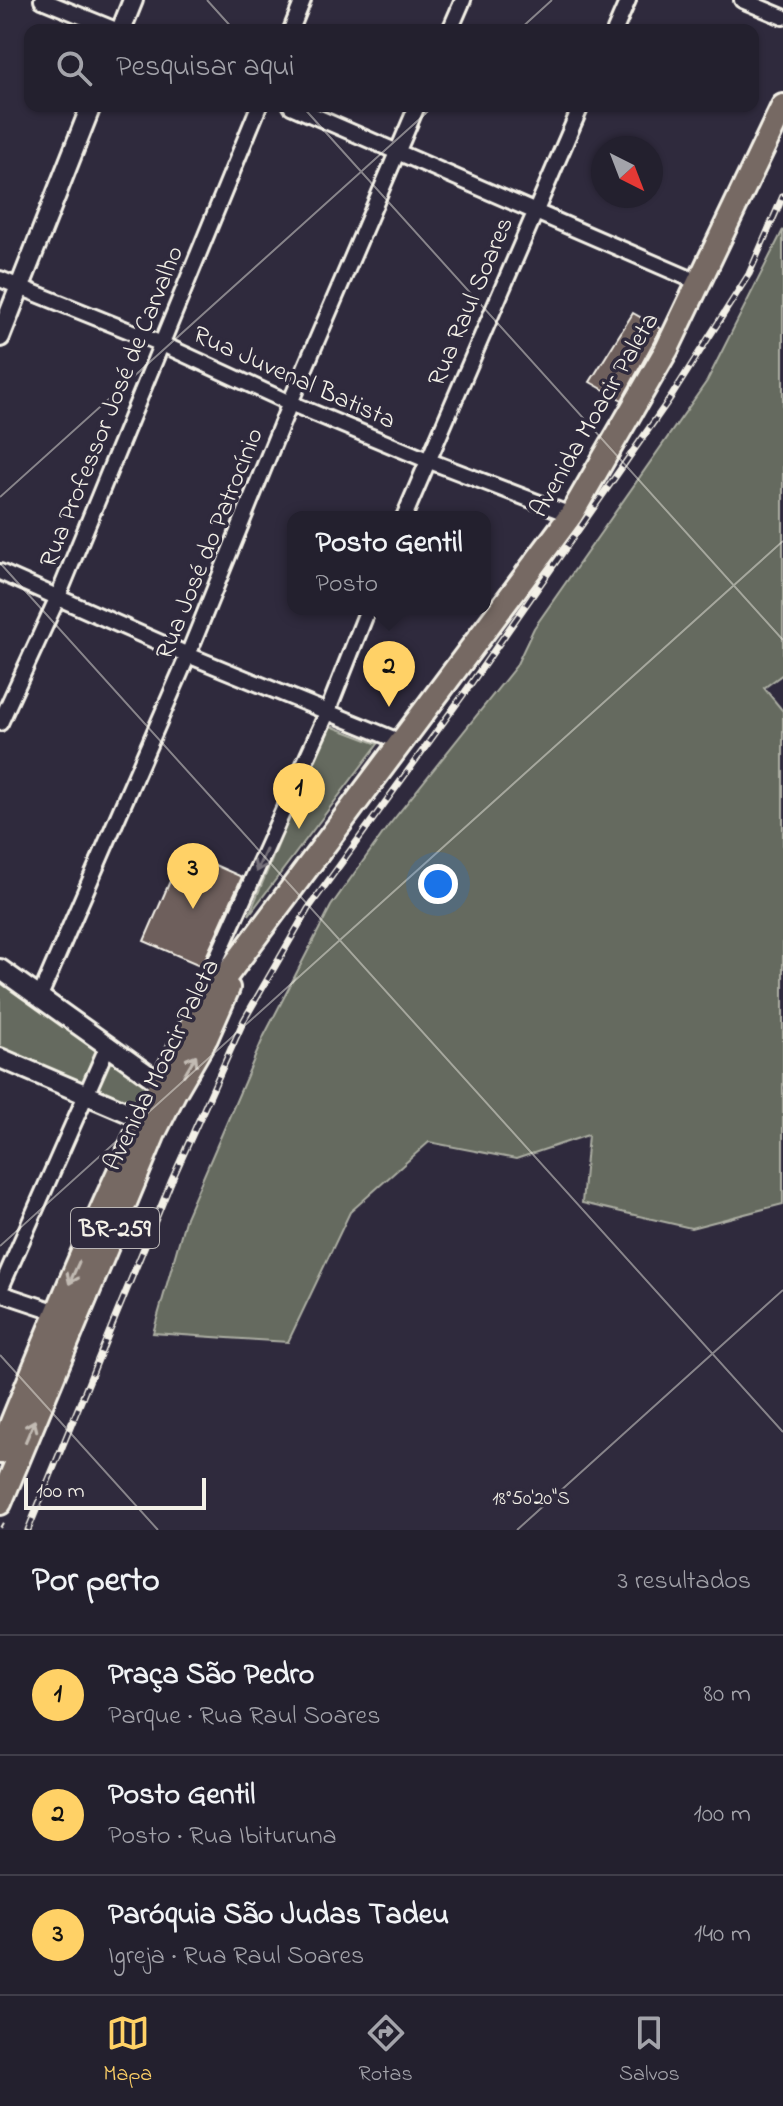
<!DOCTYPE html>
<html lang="pt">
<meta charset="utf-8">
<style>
:root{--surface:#23202e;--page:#2f2d3a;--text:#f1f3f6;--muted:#a3a3aa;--line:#403e4a;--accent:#ffd166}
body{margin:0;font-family:"Indie Flower",sans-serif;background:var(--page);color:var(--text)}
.compass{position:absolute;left:591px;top:136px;width:72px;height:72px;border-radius:50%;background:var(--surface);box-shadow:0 2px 6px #0004;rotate:138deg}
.scale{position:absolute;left:24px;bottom:20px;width:182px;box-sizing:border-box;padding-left:8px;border:4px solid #f4f1e8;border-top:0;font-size:22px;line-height:28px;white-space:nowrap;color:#f4f1e8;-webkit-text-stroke:6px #2f2a3d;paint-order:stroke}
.you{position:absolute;left:438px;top:884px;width:28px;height:28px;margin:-20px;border:6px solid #fff;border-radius:50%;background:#1a73e8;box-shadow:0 0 0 12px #1a73e833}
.badge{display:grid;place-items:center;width:52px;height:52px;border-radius:50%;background:var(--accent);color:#111;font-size:26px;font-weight:700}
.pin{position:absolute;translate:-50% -66px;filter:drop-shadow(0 2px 4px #0008)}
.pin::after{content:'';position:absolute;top:42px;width:28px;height:24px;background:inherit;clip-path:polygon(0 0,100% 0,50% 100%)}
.popup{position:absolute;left:287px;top:511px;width:204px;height:104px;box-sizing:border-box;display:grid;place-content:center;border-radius:16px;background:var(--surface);filter:drop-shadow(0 2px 6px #0005);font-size:26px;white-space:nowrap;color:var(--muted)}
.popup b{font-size:30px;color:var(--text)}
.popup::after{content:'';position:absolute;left:50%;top:100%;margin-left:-16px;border:16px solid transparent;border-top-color:var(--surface)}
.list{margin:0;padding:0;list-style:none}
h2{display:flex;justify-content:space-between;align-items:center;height:104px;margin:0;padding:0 32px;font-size:34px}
h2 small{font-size:26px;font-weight:400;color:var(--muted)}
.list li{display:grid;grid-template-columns:52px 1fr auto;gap:24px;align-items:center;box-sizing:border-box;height:120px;padding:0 32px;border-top:2px solid var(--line)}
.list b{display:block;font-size:30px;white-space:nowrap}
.list p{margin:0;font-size:26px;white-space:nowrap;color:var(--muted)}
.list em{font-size:26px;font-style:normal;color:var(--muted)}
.icon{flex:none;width:44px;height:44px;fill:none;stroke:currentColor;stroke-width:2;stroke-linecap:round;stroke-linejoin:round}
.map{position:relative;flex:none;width:783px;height:1530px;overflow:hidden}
.search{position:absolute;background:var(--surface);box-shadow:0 2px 6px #0004;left:24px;right:24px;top:24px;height:88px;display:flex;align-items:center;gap:20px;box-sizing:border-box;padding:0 28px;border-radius:16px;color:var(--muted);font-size:30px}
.sheet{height:464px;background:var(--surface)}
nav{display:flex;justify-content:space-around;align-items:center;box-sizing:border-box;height:112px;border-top:2px solid var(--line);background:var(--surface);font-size:22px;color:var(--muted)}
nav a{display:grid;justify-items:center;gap:4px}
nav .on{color:var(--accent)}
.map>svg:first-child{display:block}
.green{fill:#656b5e;stroke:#acaea3;stroke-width:2}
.building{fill:#6e5e5c;stroke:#f4f1e8;stroke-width:2}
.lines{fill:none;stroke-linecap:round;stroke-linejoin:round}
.minor-casing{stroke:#f4f1e8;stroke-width:20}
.tertiary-casing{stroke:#f4f1e8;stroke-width:24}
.primary-casing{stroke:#f4f1e8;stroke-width:28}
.path{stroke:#f4f1e8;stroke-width:2;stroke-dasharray:6 6;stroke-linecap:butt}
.minor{stroke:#2f2a3d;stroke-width:14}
.tertiary{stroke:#2f2a3d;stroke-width:18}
.primary{stroke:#766964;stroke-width:22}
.rail-casing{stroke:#f4f1e8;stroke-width:7}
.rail{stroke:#2f2a3d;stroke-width:4;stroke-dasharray:12;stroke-linecap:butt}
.oneway{stroke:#747079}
.oneway2{stroke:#c2bbb3}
.ticks{fill:none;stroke:#f4f1e8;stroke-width:2;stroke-opacity:0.45}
.labels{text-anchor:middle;stroke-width:7;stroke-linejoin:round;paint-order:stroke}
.shield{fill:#2f2a3d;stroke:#b9b5b5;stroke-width:2}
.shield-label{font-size:24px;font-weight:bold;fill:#f4f1e8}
.street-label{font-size:26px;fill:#f4f1e8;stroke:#2f2a3d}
.ticks-label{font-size:20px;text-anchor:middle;fill:#f4f1e8;stroke:#2f2a3d;stroke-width:7;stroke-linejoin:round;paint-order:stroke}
</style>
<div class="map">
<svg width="783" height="1530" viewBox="0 0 783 1530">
<rect width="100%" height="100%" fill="#2f2a3d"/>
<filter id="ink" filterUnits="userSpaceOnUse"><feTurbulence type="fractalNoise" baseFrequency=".0125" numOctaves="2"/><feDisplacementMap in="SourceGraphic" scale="16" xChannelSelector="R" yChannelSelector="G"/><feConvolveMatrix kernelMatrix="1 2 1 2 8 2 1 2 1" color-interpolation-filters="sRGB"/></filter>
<g filter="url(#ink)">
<path class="green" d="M 783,230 L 783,674 L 764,688 L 783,711 L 783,1204 L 691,1228 L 582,1203 L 588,1135 L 516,1159 L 429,1142 L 350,1212 L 288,1342 L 153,1333 L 186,1217 L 264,1036 L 331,906 L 386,829 L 516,666 L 534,628 L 707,381 Z
M 328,725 L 378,744 L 249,915 Z
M 0,974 L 106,1045 L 83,1092 L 0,1051 Z
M 109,1047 L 158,1083 L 143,1116 L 87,1093 Z"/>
<path class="building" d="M 633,313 L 661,329 L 622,400 L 590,382 Z
M 183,851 L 242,877 L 202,966 L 144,941 Z"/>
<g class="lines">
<defs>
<path id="minor" d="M 42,0 L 116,30
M 742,0 L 783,17
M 291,30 L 303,0
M 450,30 L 463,0
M 615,30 L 628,0
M 291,106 L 700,283
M 0,279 L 162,344 L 290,403 L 427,460 L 571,515
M 404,517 L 581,106
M 0,572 L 188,655 L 401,742
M 0,723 L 57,599 L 259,106
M 40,996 L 188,655 L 290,403 L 417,106
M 203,999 L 212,969 L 327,713 L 368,609
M 0,1290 L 108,1045
M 0,1293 L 57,1312"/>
<path id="tertiary" d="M 121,30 L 133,0
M 0,337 L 91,106
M 0,969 L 171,1091
M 0,1058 L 155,1124"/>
<path id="primary" d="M 0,1452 C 60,1304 121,1155 197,1015 L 571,515 L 667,349 L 783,106
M 0,1503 L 154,1133 L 174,1093 L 206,1038 L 228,988"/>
</defs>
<use href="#minor" class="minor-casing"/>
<use href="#tertiary" class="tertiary-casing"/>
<use href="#primary" class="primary-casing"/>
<path class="path" d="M 0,1528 L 5,1519"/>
<use href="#minor" class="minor"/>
<use href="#tertiary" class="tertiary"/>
<use href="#primary" class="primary"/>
<defs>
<path id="rail" d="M 28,1530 L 171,1182 L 244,1020 L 308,909 L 463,695 L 671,397 L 749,274 L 783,196"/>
</defs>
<use href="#rail" class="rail-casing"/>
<use href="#rail" class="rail"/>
</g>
<defs><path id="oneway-shaft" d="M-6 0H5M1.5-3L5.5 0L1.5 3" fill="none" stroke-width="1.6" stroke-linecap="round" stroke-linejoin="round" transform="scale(2)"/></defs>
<use class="oneway" href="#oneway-shaft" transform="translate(261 861) rotate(114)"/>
<g class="oneway2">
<use href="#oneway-shaft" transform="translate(190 1065) rotate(-59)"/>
<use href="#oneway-shaft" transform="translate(74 1273) rotate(114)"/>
<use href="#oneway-shaft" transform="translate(30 1431) rotate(-67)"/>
</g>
</g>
<path class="ticks" d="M 207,0 L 234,30M 519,30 L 552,0M 302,106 L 783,640M 0,497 L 434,106M 0,563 L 783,1432M 0,1246 L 783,541M 0,1355 L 158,1530M 517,1530 L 783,1290"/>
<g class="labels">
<rect class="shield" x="71" y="1208" width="88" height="40" rx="6"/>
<g class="shield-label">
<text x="115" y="1236">BR-259</text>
</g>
<g class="street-label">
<text transform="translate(469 301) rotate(-67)" y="9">Rua Raul Soares</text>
<text transform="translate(295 376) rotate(24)" y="9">Rua Juvenal Batista</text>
<text transform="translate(110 406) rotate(-68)" y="9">Rua Professor José de Carvalho</text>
<text transform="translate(593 414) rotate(-60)" y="9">Avenida Moacir Paleta</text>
<text transform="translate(208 543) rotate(-68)" y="9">Rua José do Patrocínio</text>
<text transform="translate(160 1064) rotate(-64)" y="9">Avenida Moacir Paleta</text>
</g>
</g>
<g class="ticks-label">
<text x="531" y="1504">18°50'20"S</text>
</g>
</svg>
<svg class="compass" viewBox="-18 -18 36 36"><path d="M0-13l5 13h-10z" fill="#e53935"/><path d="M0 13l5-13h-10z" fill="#a3a3aa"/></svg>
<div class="scale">100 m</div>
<div class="you"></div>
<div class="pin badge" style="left:299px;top:829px">1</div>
<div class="pin badge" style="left:389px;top:707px">2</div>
<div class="popup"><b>Posto Gentil</b>Posto</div>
<div class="pin badge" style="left:193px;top:909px">3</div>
<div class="search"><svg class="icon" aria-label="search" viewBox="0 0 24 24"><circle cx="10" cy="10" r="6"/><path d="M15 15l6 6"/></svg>Pesquisar aqui</div>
</div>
<section class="sheet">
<h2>Por perto<small>3 resultados</small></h2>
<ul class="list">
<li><span class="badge">1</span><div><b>Praça São Pedro</b><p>Parque · Rua Raul Soares</p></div><em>80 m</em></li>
<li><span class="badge">2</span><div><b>Posto Gentil</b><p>Posto · Rua Ibituruna</p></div><em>100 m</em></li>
<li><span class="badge">3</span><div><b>Paróquia São Judas Tadeu</b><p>Igreja · Rua Raul Soares</p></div><em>140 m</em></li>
</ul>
</section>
<nav>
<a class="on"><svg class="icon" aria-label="map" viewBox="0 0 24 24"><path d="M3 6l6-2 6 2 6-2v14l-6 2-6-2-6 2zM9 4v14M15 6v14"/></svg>Mapa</a>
<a><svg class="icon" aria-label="directions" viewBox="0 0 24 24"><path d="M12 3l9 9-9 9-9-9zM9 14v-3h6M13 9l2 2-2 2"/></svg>Rotas</a>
<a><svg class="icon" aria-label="saved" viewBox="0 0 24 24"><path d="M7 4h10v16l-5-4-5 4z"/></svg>Salvos</a>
</nav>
